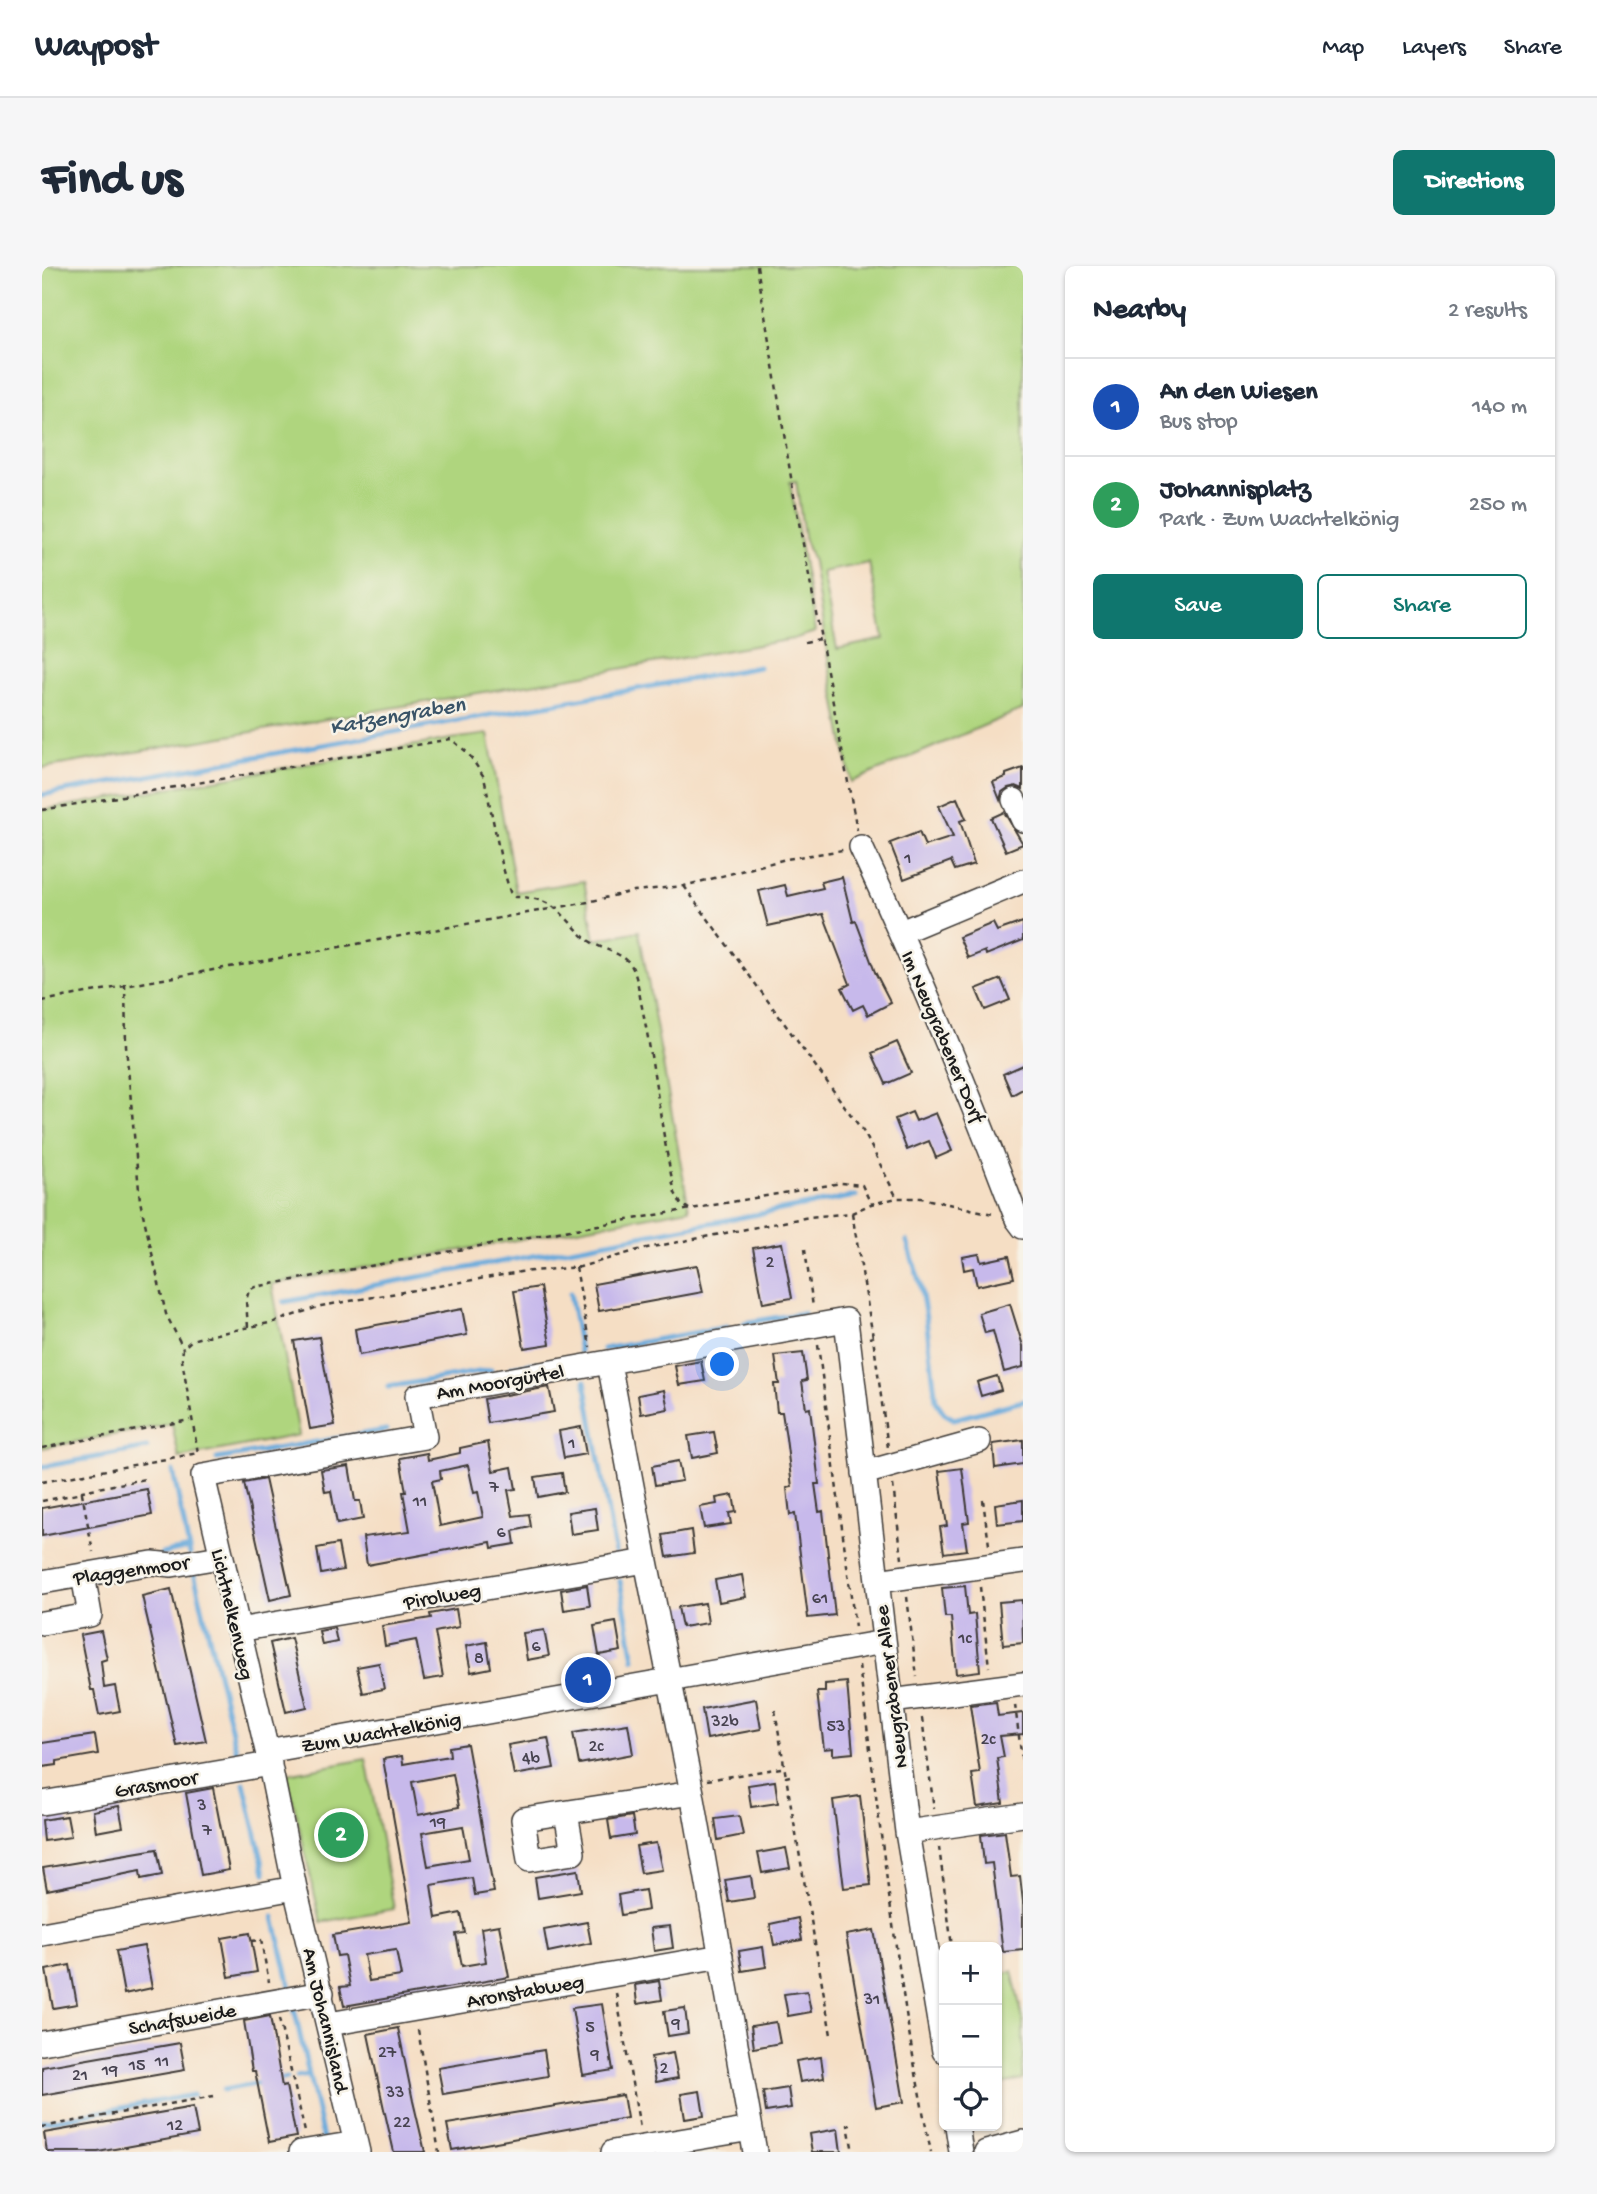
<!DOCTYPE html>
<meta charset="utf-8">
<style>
:root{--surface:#fff;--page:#f6f6f7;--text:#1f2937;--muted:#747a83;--line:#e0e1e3;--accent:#0f766e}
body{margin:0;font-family:"Gochi Hand",sans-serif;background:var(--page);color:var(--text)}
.controls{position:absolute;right:21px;bottom:21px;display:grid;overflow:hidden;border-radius:10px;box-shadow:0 2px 5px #0004}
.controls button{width:63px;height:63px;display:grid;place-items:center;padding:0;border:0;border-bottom:2px solid var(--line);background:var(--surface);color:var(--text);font:35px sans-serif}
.you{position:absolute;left:681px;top:1099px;width:24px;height:24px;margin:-18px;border:5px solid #fff;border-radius:50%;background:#1a73e8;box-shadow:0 0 0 10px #1a73e833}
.badge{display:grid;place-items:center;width:46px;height:46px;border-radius:50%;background:var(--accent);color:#fff;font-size:23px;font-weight:700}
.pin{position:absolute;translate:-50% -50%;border:4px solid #fff;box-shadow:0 2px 7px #0006}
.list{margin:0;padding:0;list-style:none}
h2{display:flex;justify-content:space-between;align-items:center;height:91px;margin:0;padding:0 28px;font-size:30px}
h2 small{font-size:23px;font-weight:400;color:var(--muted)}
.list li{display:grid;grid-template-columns:46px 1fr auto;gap:21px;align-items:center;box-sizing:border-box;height:98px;padding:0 28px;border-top:2px solid var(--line)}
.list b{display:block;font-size:26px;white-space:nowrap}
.list p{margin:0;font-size:23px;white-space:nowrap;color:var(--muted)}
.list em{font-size:23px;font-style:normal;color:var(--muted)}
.actions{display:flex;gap:14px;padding:21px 28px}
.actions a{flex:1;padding:16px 0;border:2px solid var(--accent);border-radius:10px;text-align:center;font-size:24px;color:var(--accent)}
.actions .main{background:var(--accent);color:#fff}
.icon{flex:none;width:38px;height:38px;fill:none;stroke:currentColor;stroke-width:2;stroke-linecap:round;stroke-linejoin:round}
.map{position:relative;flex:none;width:981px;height:1886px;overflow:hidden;border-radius:10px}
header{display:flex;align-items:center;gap:42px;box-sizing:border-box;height:98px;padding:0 35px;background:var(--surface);border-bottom:2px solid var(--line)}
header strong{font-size:33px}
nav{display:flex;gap:38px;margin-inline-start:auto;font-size:24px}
.intro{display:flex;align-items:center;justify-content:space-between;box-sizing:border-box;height:168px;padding:0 42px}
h1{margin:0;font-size:49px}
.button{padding:18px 32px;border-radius:10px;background:var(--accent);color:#fff;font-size:24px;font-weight:700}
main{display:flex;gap:42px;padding:0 42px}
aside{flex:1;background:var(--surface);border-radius:10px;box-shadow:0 2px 5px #0004}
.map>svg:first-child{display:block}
.green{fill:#afd57e;stroke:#66784d;stroke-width:2;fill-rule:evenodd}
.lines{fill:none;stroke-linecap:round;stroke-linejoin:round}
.stream{stroke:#66a9db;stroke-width:5}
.building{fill:#c7b9eb;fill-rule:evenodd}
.minor-casing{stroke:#3d3935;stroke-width:26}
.path{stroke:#3d3935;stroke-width:2.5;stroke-dasharray:5 5;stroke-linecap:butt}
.minor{stroke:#fff;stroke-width:23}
.labels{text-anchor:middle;stroke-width:5;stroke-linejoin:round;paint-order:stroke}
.number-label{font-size:18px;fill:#474350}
.street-label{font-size:21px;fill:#1c1c1c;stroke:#f7f3e8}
.water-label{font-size:23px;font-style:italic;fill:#3a5468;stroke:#f7f3e8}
</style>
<header>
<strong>Waypost</strong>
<nav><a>Map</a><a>Layers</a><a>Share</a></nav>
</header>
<div class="intro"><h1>Find us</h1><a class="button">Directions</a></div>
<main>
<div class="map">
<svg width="981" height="1886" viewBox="0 0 981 1886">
<rect width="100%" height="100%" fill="#f7f3e8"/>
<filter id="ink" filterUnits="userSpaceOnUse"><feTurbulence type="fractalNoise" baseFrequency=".0143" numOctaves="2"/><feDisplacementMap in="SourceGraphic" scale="14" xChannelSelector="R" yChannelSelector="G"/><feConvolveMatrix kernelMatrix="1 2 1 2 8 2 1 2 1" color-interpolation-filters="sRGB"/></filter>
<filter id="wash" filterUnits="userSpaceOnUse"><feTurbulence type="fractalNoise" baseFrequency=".00686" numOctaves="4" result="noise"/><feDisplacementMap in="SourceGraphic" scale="28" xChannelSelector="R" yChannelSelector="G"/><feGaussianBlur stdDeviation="1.57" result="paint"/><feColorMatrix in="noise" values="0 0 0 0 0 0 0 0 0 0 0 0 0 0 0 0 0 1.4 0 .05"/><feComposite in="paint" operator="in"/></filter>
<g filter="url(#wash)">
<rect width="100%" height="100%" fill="#f5dec4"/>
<path class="green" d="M 0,0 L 981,0 L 981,443 L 809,516 L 787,399 L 771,296 L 762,271 L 754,215 L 748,216 L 773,366 L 751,373 L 0,502 ZM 827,297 L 842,373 L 795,383 L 780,306 Z
M 446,468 L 474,626 L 542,615 L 553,674 L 597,665 L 647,943 L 230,1018 L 257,1169 L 137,1192 L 130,1158 L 0,1182 L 0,544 L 409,473 Z
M 324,1493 L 352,1643 L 279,1656 L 245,1508 Z
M 970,1705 L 981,1754 L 981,1813 L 955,1819 L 955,1748 L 958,1743 L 955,1730 L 955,1709 Z"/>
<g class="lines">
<path class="stream" d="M 0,529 L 717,401
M 865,975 L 878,1018 L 884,1052 L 894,1135 L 902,1147 L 912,1153 L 981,1135
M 528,1027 L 538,1086
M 242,1036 L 814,930
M 702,1057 L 761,1047
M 561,1083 L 685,1061
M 470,1101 L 495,1097
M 543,1115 L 573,1286
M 346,1121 L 449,1104
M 175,1193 L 344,1164
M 0,1201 L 105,1182
M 131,1205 L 148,1288
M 119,1288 L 147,1282
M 152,1307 L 196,1491
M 578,1315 L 592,1393
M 202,1517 L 223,1607
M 232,1651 L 248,1720
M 252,1742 L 281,1872
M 255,1811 L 267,1809
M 232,1815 L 245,1812
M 181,1824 L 219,1817
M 0,1856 L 151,1829"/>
</g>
<g id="blocks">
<path class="building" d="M 981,502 L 981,523 L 974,520 L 966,522 L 960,526 L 958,534 L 951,516 L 964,511 L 964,508 Z
M 915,532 L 924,553 L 918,555 L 932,598 L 913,604 L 909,595 L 862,613 L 848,577 L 877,566 L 883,580 L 911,571 L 897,540 Z
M 962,546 L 981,578 L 964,585 L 949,552 Z
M 800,611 L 811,656 L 814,655 L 833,706 L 849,737 L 826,749 L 821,739 L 811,744 L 800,722 L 808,718 L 781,648 L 726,660 L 717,625 L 743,619 L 746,630 L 781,622 L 779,616 Z
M 981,656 L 981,674 L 944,689 L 943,685 L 926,692 L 917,671 L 951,657 L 955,665 Z
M 959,713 L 968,734 L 943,744 L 934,723 Z
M 855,776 L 869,807 L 844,818 L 830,787 Z
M 981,799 L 981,823 L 970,829 L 961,808 Z
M 870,846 L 874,855 L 894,847 L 910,885 L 894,892 L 887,875 L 865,884 L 853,853 Z
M 740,977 L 750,1032 L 721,1037 L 711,982 Z
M 937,988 L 939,996 L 967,990 L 972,1012 L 935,1020 L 931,1002 L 922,1004 L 920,991 Z
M 655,999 L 661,1026 L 557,1045 L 552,1018 Z
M 498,1021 L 508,1078 L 482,1082 L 472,1025 Z
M 968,1038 L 981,1080 L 981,1101 L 962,1106 L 951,1065 L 943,1067 L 937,1047 Z
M 420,1043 L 425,1069 L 317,1089 L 313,1063 Z
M 277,1071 L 293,1159 L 268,1163 L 252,1075 Z
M 761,1087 L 765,1114 L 760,1115 L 764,1143 L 768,1142 L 777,1218 L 773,1218 L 777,1246 L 781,1245 L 793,1349 L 766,1352 L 753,1248 L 748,1249 L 745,1222 L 750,1221 L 744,1172 L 740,1146 L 735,1146 L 732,1118 L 737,1118 L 733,1090 Z
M 659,1095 L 663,1115 L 637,1119 L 633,1100 Z
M 955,1110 L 959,1124 L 939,1130 L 935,1116 Z
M 507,1121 L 512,1146 L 446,1157 L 442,1133 Z
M 622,1124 L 626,1143 L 599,1148 L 596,1129 Z
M 539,1161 L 544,1188 L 522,1192 L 517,1165 Z
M 672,1166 L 676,1187 L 650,1192 L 646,1170 Z
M 981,1174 L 981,1198 L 953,1202 L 951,1178 Z
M 446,1176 L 451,1205 L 470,1201 L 474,1223 L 466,1224 L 471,1250 L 487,1248 L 489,1261 L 471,1265 L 473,1278 L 450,1282 L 449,1276 L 325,1299 L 321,1271 L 368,1265 L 361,1226 L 364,1226 L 358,1192 L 385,1187 L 386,1194 L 418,1187 L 418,1182 ZM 426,1199 L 432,1227 L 436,1226 L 441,1251 L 398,1260 L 390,1215 L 399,1213 L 398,1205 Z
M 636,1195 L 640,1215 L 613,1219 L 610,1200 Z
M 307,1200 L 313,1235 L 318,1235 L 321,1253 L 295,1258 L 289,1225 L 283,1226 L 279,1204 Z
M 920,1202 L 927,1256 L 921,1257 L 925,1284 L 902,1287 L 898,1261 L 905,1260 L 897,1205 Z
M 520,1207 L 523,1226 L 496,1231 L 493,1211 Z
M 223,1213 L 249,1329 L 228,1334 L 202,1217 Z
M 105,1223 L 110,1249 L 0,1270 L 0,1242 Z
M 691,1229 L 694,1246 L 687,1247 L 689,1258 L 662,1262 L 658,1241 L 675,1238 L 674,1232 Z
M 981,1234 L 981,1255 L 955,1258 L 953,1238 Z
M 553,1242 L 556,1264 L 529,1268 L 526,1246 Z
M 649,1264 L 652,1287 L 625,1291 L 621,1269 Z
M 296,1278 L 301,1304 L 279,1308 L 275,1282 Z
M 700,1309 L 704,1331 L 677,1336 L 673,1314 Z
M 545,1319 L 548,1340 L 522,1344 L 519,1324 Z
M 923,1320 L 926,1349 L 933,1348 L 938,1405 L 914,1408 L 909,1351 L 903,1351 L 900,1322 Z
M 129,1323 L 164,1475 L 135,1480 L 100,1330 Z
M 980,1334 L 981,1377 L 961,1379 L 957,1336 Z
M 663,1337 L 666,1357 L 640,1361 L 636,1341 Z
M 414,1343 L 417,1361 L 393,1366 L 401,1411 L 382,1414 L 374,1374 L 343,1380 L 340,1360 L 389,1352 L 388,1348 Z
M 574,1356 L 579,1385 L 557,1389 L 552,1360 Z
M 292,1362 L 295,1376 L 280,1379 L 277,1365 Z
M 502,1364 L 507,1390 L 485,1394 L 481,1367 Z
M 59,1365 L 65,1393 L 59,1395 L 62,1422 L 73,1420 L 78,1445 L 57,1449 L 52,1424 L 49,1424 L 38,1369 Z
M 249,1372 L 265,1441 L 244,1446 L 228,1377 Z
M 445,1376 L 449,1402 L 429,1406 L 424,1380 Z
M 337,1397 L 342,1423 L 321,1427 L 315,1401 Z
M 805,1416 L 811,1487 L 791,1489 L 791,1482 L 782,1483 L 775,1426 L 783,1426 L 783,1418 Z
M 714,1433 L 719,1463 L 665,1473 L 660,1443 Z
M 954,1436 L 956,1450 L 981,1447 L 981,1468 L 958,1470 L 962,1491 L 955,1492 L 961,1537 L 935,1541 L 930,1508 L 938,1507 L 928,1439 Z
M 586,1458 L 591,1488 L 537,1498 L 531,1467 Z
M 53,1469 L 56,1488 L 15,1495 L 15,1499 L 0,1501 L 0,1477 Z
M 506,1472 L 512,1502 L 472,1509 L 466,1479 Z
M 425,1478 L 452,1626 L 433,1629 L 430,1612 L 389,1619 L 394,1652 L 419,1647 L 423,1667 L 414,1668 L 420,1700 L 444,1696 L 439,1662 L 457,1659 L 467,1711 L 302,1740 L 298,1721 L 308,1720 L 302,1689 L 295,1690 L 291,1669 L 370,1656 L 341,1493 L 360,1490 L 361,1498 L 408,1490 L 407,1481 ZM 411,1508 L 417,1541 L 376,1549 L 370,1516 ZM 421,1560 L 427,1593 L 386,1600 L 380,1567 ZM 354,1684 L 359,1710 L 327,1715 L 322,1689 Z
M 733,1515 L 736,1537 L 709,1541 L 706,1519 Z
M 171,1522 L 187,1604 L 159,1609 L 144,1527 Z
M 818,1530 L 829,1619 L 802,1622 L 791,1534 Z
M 77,1540 L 81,1561 L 54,1566 L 51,1545 Z
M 25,1550 L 29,1571 L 2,1575 L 0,1554 Z
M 590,1550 L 593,1569 L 569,1573 L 566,1554 Z
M 697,1550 L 701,1569 L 676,1574 L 673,1553 Z
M 963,1566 L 969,1611 L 978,1610 L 981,1636 L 981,1684 L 961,1686 L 950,1597 L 942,1598 L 939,1569 Z
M 614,1577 L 620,1604 L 599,1607 L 594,1580 Z
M 744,1582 L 748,1602 L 720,1607 L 716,1587 Z
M 115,1583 L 120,1609 L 99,1613 L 98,1605 L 5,1624 L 1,1602 Z
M 536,1604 L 539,1625 L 496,1632 L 493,1611 Z
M 709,1610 L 712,1632 L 687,1636 L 683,1614 Z
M 603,1624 L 606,1644 L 579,1649 L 576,1629 Z
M 756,1652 L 760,1674 L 732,1679 L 728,1658 Z
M 545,1656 L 549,1677 L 506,1686 L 502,1664 Z
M 628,1660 L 631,1682 L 612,1685 L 609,1662 Z
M 832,1664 L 862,1836 L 834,1841 L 804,1669 Z
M 208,1667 L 215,1706 L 187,1711 L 180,1672 Z
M 102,1680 L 110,1722 L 82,1728 L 74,1685 Z
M 721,1681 L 724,1701 L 700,1705 L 697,1685 Z
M 28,1699 L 35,1738 L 11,1742 L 4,1704 Z
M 617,1715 L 620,1734 L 595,1738 L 593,1719 Z
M 765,1725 L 769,1746 L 746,1750 L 742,1728 Z
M 560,1738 L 571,1804 L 541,1809 L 530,1742 Z
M 643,1742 L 646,1767 L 626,1770 L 622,1745 Z
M 228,1750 L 240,1821 L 244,1820 L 254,1871 L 227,1876 L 213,1805 L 210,1805 L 202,1755 Z
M 734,1756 L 738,1777 L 712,1782 L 709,1760 Z
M 356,1762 L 371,1835 L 383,1886 L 352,1886 L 342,1843 L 326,1768 Z
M 138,1777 L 143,1804 L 0,1829 L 0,1801 Z
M 502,1784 L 506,1810 L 401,1828 L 396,1802 Z
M 631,1787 L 636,1812 L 614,1816 L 609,1791 Z
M 779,1791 L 782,1812 L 758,1816 L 754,1795 Z
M 746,1822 L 749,1842 L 724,1846 L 721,1826 Z
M 658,1825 L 662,1850 L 643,1853 L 639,1828 Z
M 581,1829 L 585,1852 L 410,1884 L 405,1858 Z
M 151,1841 L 156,1868 L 56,1886 L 5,1886 L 2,1867 Z
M 796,1863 L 799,1886 L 770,1886 L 767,1868 Z"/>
</g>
</g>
<g filter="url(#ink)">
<use href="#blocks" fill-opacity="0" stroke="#3d3935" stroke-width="2"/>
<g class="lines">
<defs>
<path id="minor" d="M 972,534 L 981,554
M 819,581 C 876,703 927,827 975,953 L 981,961
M 859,666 L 981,615
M 567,1097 L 604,1295 L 650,1527 L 713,1886
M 822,1207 L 937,1175
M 835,1315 L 981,1295
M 0,1316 L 110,1297 L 130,1299 L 178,1291
M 0,1357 L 48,1349 L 41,1309
M 196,1364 L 604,1295
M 849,1435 L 981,1418
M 225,1485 L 842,1376
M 0,1537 L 228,1498
M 524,1547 L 531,1587 L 487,1594 L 481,1553 L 650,1527
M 865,1566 L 981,1549
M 0,1668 L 253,1622
M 287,1758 L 679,1690
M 0,1777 L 280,1727
M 915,1860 L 919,1886
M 259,1886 L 314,1877
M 316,1886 L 253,1622 L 225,1485 L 161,1210 L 383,1171 L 375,1130 L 804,1054 L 865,1566 L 902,1785
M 571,1886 L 709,1863
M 944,1886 L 981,1876"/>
</defs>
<use href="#minor" class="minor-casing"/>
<path class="path" d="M 715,0 L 752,230 L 815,564
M 763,376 L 778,373
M 0,544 L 409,473 L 426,487 L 442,511 L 460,598 L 468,626 L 473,631 C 509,631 517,645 540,669 C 554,684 579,684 589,699 C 596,711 597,728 600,741 C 613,803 619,865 633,927 L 639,938 L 647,943
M 642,620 L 823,868 L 855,932
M 83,718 L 84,780 L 98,935 L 124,1048 L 141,1082
M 0,735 L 546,636 L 591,625 L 642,620 L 744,593 L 801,584
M 810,947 L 831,1071
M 763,983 L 771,1041
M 534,1001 L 548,1081
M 206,1061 L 204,1035 L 207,1024 L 213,1021 L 476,973 L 799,917 L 820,919 L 829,938
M 827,1072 L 831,1071 L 846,1182
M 776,1079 L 813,1361
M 0,1182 L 148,1154
M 0,1216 L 156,1187 L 140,1094 L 141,1082 L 150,1074 L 160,1071 L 232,1056 L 279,1040 L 478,1006 L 538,1001 L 600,983 L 767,951 L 810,947 L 829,938 L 855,932 L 879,932 L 951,948
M 851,1219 L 860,1293
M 40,1227 L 40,1225 L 103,1213
M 941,1234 L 947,1279
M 0,1235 L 40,1227 L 51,1286
M 938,1321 L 947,1401
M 865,1331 L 875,1411
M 817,1400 C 839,1561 856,1726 889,1886
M 973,1439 L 981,1502
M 733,1444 L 744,1511
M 880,1452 L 892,1543
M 748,1510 L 744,1511 L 789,1769
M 665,1514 L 739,1502
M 897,1581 L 910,1681
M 209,1675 L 219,1674 L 227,1716
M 574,1727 L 598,1862
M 237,1753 L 263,1866
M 376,1764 L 397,1886
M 809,1859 L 806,1859 L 811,1886
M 0,1861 L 172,1830"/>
<use href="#minor" class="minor"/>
</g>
</g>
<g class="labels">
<g class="number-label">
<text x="866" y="597">1</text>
<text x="728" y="1001">2</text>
<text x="530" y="1182">1</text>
<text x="452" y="1226">7</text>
<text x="378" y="1240">11</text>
<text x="459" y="1271">6</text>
<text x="778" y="1337">61</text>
<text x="923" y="1377">1c</text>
<text x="494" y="1385">6</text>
<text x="437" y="1397">8</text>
<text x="683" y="1460">32b</text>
<text x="794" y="1465">53</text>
<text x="946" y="1478">2c</text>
<text x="554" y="1485">2c</text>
<text x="489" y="1497">4b</text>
<text x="160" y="1544">3</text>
<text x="396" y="1561">19</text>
<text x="165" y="1569">7</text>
<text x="830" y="1738">31</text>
<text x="634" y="1762">9</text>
<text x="548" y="1766">5</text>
<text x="345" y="1791">27</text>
<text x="553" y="1793">9</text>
<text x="120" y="1800">11</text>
<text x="95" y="1804">15</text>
<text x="622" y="1807">2</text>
<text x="68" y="1809">19</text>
<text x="38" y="1814">21</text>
<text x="353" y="1831">33</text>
<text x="360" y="1861">22</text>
<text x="133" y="1864">12</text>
</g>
<g class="street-label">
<text transform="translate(902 770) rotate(67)" y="7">Im Neugrabener Dorf</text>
<text transform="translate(458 1115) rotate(-10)" y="7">Am Moorgürtel</text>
<text transform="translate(89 1303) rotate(-8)" y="7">Plaggenmoor</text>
<text transform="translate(400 1329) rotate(-10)" y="7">Pirolweg</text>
<text transform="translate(192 1348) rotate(77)" y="7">Lichtnelkenweg</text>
<text transform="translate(848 1421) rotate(-97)" y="7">Neugrabener Allee</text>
<text transform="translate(339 1465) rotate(-10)" y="7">Zum Wachtelkönig</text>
<text transform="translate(114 1517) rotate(-10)" y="7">Grasmoor</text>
<text transform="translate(483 1724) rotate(-10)" y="7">Aronstabweg</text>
<text transform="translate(140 1752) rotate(-10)" y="7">Schafsweide</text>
<text transform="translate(285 1754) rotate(77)" y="7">Am Johannisland</text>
</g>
<g class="water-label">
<text transform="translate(355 448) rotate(-10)" y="8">Katzengraben</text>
</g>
</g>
</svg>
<div class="controls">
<button>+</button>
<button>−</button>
<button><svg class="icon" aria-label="locate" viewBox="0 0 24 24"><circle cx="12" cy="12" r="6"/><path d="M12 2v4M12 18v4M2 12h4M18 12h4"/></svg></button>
</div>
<div class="you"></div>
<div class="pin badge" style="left:546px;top:1414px;background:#1a4fb4">1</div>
<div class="pin badge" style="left:299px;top:1569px;background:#2e9e5b">2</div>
</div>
<aside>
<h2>Nearby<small>2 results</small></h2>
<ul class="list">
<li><span class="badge" style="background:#1a4fb4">1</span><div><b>An den Wiesen</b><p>Bus stop</p></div><em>140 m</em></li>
<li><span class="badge" style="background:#2e9e5b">2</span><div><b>Johannisplatz</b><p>Park · Zum Wachtelkönig</p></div><em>250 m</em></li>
</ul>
<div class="actions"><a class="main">Save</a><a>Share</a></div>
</aside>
</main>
